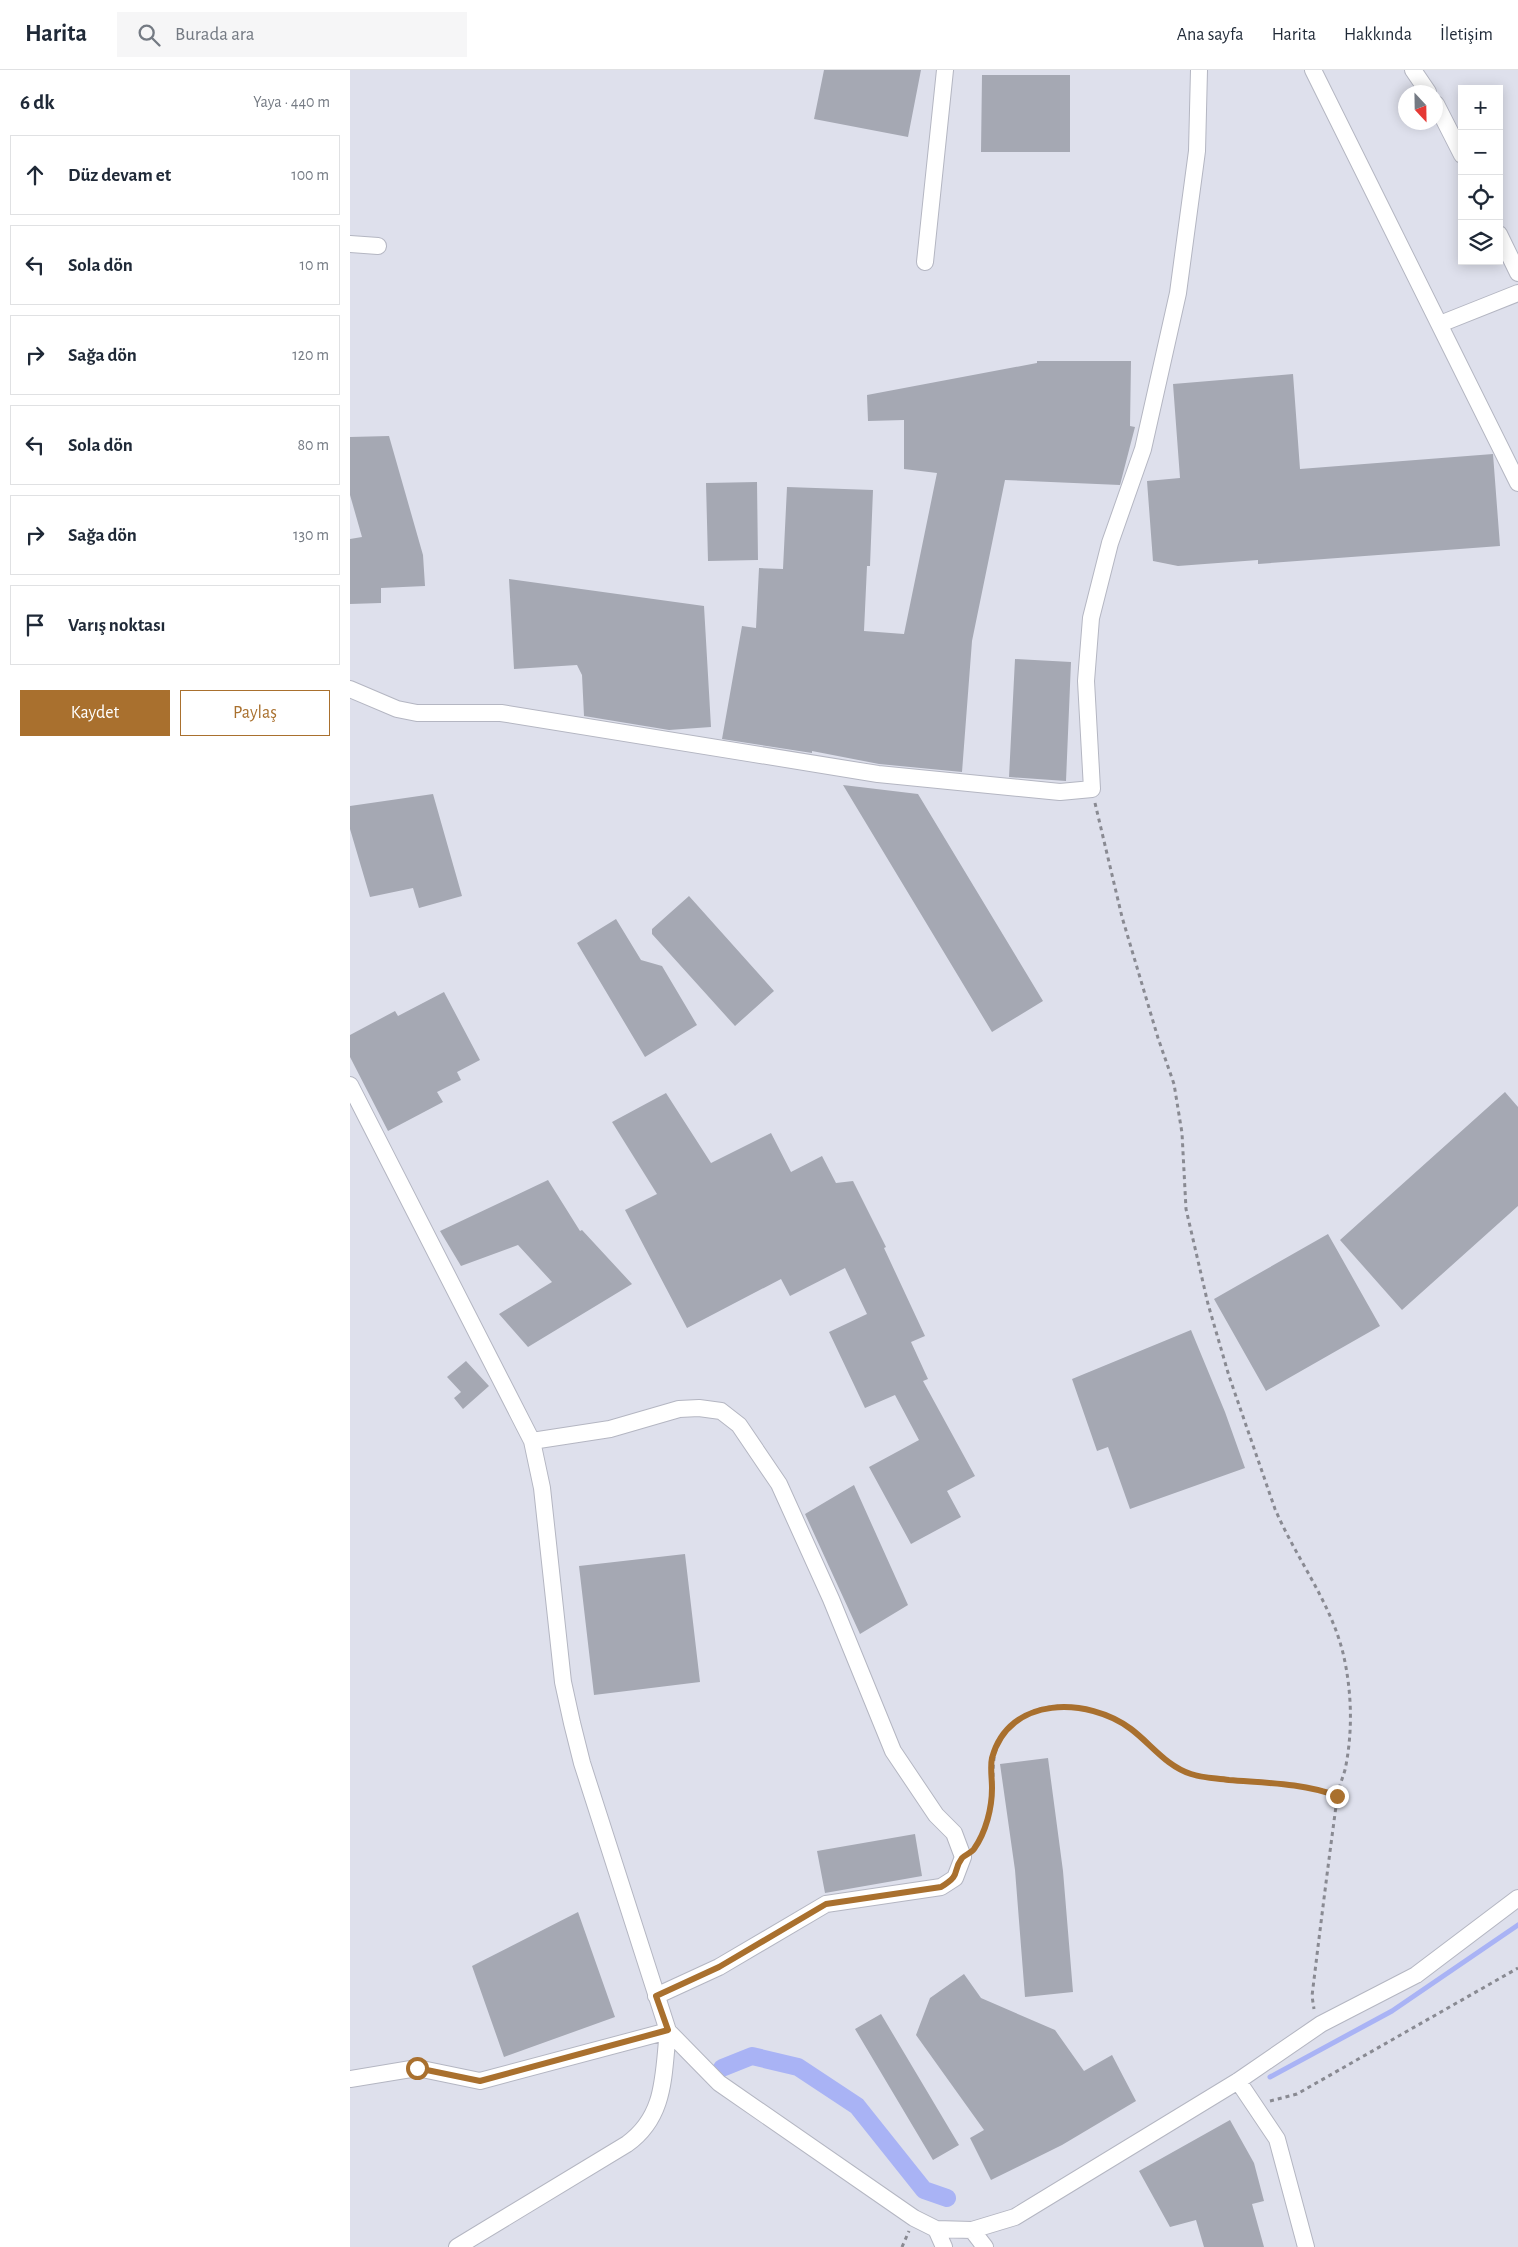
<!DOCTYPE html>
<html lang="tr">
<meta charset="utf-8">
<style>
:root{--surface:#fff;--page:#f6f6f7;--text:#1f2937;--muted:#747a83;--line:#e0e1e3;--accent:#a9702e}
body{margin:0;font-family:"Alegreya Sans",sans-serif;background:var(--page);color:var(--text)}
.controls{position:absolute;right:15px;top:15px;display:grid;overflow:hidden;border-radius:0px;box-shadow:0 2px 12px #0003}
.controls button{width:45px;height:45px;display:grid;place-items:center;padding:0;border:0;border-bottom:1px solid var(--line);background:var(--surface);color:var(--text);font:25px sans-serif}
.compass{position:absolute;left:1048px;top:15px;width:45px;height:45px;border-radius:50%;background:var(--surface);box-shadow:0 2px 12px #0003;rotate:158deg}
.stop{position:absolute;width:15px;height:15px;margin:-11px;border:4px solid #a9702e;border-radius:50%;background:#fff}
.stop.end{background:#a9702e;border-color:#fff;box-shadow:0 1px 5px #0008}
.list{margin:0;padding:0;list-style:none}
h2{display:flex;justify-content:space-between;align-items:center;height:65px;margin:0;padding:0 20px;font-size:21px}
h2 small{font-size:16px;font-weight:400;color:var(--muted)}
.list li{display:grid;grid-template-columns:32px 1fr auto;gap:15px;align-items:center;box-sizing:border-box;height:80px;margin:0 10px 10px;padding:0 10px;border:1px solid var(--line);border-radius:0px}
.list b{display:block;font-size:19px;white-space:nowrap}
.list em{font-size:16px;font-style:normal;color:var(--muted)}
.actions{display:flex;gap:10px;padding:15px 20px}
.actions a{flex:1;padding:11px 0;border:1px solid var(--accent);border-radius:0px;text-align:center;font-size:18px;color:var(--accent)}
.actions .main{background:var(--accent);color:#fff}
.icon{flex:none;width:28px;height:28px;fill:none;stroke:currentColor;stroke-width:2;stroke-linecap:round;stroke-linejoin:round}
.map{position:relative;flex:none;width:1168px;height:2177px;overflow:hidden}
header{display:flex;align-items:center;gap:30px;box-sizing:border-box;height:70px;padding:0 25px;background:var(--surface);border-bottom:1px solid var(--line)}
header strong{font-size:24px}
nav{display:flex;gap:28px;margin-inline-start:auto;font-size:18px}
.search{width:350px;height:45px;background:var(--page);display:flex;align-items:center;gap:12px;box-sizing:border-box;padding:0 18px;border-radius:0px;color:var(--muted);font-size:19px}
main{display:flex}
aside{flex:1;background:var(--surface)}
.map>svg:first-child{display:block}
.lines{fill:none;stroke-linecap:round;stroke-linejoin:round}
.stream{stroke:#a9b3f5;stroke-width:5}
.canal{stroke:#a9b3f5;stroke-width:18}
.building{fill:#a5a8b3}
.minor-casing{stroke:#b4b6c2;stroke-width:18}
.path{stroke:#898a92;stroke-width:3;stroke-dasharray:4 4;stroke-linecap:butt}
.minor{stroke:#fff;stroke-width:16}
.route{stroke:#a9702e;stroke-width:6}
</style>
<header>
<strong>Harita</strong>
<div class="search"><svg class="icon" aria-label="search" viewBox="0 0 24 24"><circle cx="10" cy="10" r="6"/><path d="M15 15l6 6"/></svg>Burada ara</div>
<nav><a>Ana sayfa</a><a>Harita</a><a>Hakkında</a><a>İletişim</a></nav>
</header>
<main>
<aside>
<h2>6 dk<small>Yaya · 440 m</small></h2>
<ul class="list">
<li><svg class="icon" aria-label="ahead" viewBox="0 0 24 24"><path d="M12 20V5M6 11l6-6 6 6"/></svg><div><b>Düz devam et</b></div><em>100 m</em></li>
<li><svg class="icon" aria-label="left" viewBox="0 0 24 24"><path d="M17 20v-9H6M10 6l-5 5 5 5"/></svg><div><b>Sola dön</b></div><em>10 m</em></li>
<li><svg class="icon" aria-label="right" viewBox="0 0 24 24"><path d="M7 20v-9h11M14 6l5 5-5 5"/></svg><div><b>Sağa dön</b></div><em>120 m</em></li>
<li><svg class="icon" aria-label="left" viewBox="0 0 24 24"><path d="M17 20v-9H6M10 6l-5 5 5 5"/></svg><div><b>Sola dön</b></div><em>80 m</em></li>
<li><svg class="icon" aria-label="right" viewBox="0 0 24 24"><path d="M7 20v-9h11M14 6l5 5-5 5"/></svg><div><b>Sağa dön</b></div><em>130 m</em></li>
<li><svg class="icon" aria-label="arrive" viewBox="0 0 24 24"><path d="M6 21V4h12l-3 4 3 4H6"/></svg><div><b>Varış noktası</b></div></li>
</ul>
<div class="actions"><a class="main">Kaydet</a><a>Paylaş</a></div>
</aside>
<div class="map">
<svg width="1168" height="2177" viewBox="0 0 1168 2177">
<rect width="100%" height="100%" fill="#dee0ec"/>
<g class="lines">
<path class="stream" d="M 920,2007 L 1042,1941 L 1168,1855"/>
<path class="canal" d="M 372,1998 L 402,1986 L 448,1997 L 507,2036 L 574,2120 L 597,2128"/>
</g>
<path class="building" d="M 474,0 L 571,0 L 558,67 L 464,49 Z
M 632,5 L 720,5 L 720,82 L 631,82 Z
M 687,291 L 781,291 L 780,356 L 785,357 L 770,415 L 655,410 L 622,571 L 612,702 L 529,694 L 462,681 L 462,683 L 372,669 L 392,556 L 406,558 L 409,498 L 433,499 L 437,417 L 523,420 L 520,496 L 517,496 L 514,561 L 554,564 L 587,403 L 554,399 L 554,350 L 518,351 L 517,325 L 687,293 Z
M 943,304 L 950,399 L 1143,384 L 1150,476 L 908,494 L 908,490 L 828,496 L 803,491 L 797,411 L 830,408 L 823,314 Z
M 39,366 L 73,485 L 75,516 L 31,518 L 31,533 L 0,534 L 0,469 L 12,467 L 0,425 L 0,367 Z
M 407,412 L 408,490 L 358,491 L 356,413 Z
M 159,509 L 354,536 L 361,657 L 319,660 L 234,646 L 232,605 L 227,595 L 164,599 Z
M 665,589 L 721,592 L 716,711 L 659,707 Z
M 493,715 L 568,724 L 693,931 L 642,962 Z
M 83,724 L 112,826 L 69,838 L 63,818 L 20,827 L 0,759 L 0,736 Z
M 339,826 L 424,921 L 385,956 L 302,864 L 302,859 Z
M 266,849 L 291,890 L 312,896 L 347,955 L 295,987 L 227,873 Z
M 94,922 L 130,990 L 107,1002 L 111,1010 L 87,1022 L 93,1032 L 38,1061 L 0,987 L 0,965 L 45,941 L 48,946 Z
M 1155,1022 L 1168,1037 L 1168,1136 L 1052,1240 L 990,1170 Z
M 316,1023 L 361,1093 L 421,1063 L 441,1102 L 472,1086 L 486,1113 L 503,1111 L 536,1177 L 534,1178 L 575,1266 L 561,1272 L 578,1309 L 573,1311 L 625,1406 L 597,1421 L 611,1447 L 561,1474 L 519,1397 L 569,1370 L 545,1325 L 515,1338 L 479,1262 L 517,1244 L 495,1198 L 440,1226 L 431,1209 L 337,1258 L 275,1140 L 307,1124 L 262,1052 Z
M 198,1110 L 230,1161 L 232,1160 L 282,1214 L 178,1277 L 149,1244 L 202,1212 L 168,1175 L 111,1196 L 90,1161 Z
M 978,1164 L 1030,1256 L 916,1321 L 864,1229 Z
M 841,1260 L 875,1342 L 895,1398 L 780,1439 L 758,1377 L 747,1381 L 722,1309 Z
M 116,1291 L 139,1316 L 113,1339 L 104,1328 L 111,1322 L 97,1307 Z
M 504,1415 L 558,1535 L 510,1564 L 455,1444 Z
M 335,1484 L 350,1612 L 244,1625 L 229,1496 Z
M 698,1688 L 713,1801 L 723,1922 L 675,1927 L 665,1800 L 650,1694 Z
M 565,1764 L 572,1806 L 475,1823 L 467,1781 Z
M 228,1842 L 265,1947 L 154,1987 L 122,1896 Z
M 614,1904 L 631,1928 L 705,1960 L 734,2001 L 762,1985 L 786,2031 L 712,2075 L 641,2110 L 620,2068 L 634,2060 L 566,1965 L 580,1928 Z
M 531,1944 L 609,2075 L 583,2090 L 505,1959 Z
M 880,2050 L 904,2093 L 914,2131 L 902,2134 L 914,2177 L 854,2177 L 846,2150 L 820,2157 L 789,2101 Z"/>
<g class="lines">
<defs>
<path id="minor" d="M 963,0 L 1168,413
M 1063,0 L 1078,22
M 1086,34 L 1112,85
M 1149,164 L 1168,203
M 0,174 L 28,176
M 575,192 L 595,0
M 1090,254 L 1168,223
M 0,619 L 47,639 L 67,643 L 151,643 L 528,704 L 710,722 L 742,719 L 736,611 L 741,548 L 760,473 L 793,379 L 828,223 L 847,81 L 849,0
M 0,1015 L 182,1371 L 192,1418 L 213,1612 L 222,1653 L 232,1693 L 318,1961 L 369,2013 L 564,2148 L 586,2159 L 622,2160 L 665,2147 L 888,2011 L 971,1954 L 1066,1905 L 1168,1828
M 182,1371 L 260,1359 L 329,1339 L 349,1338 L 371,1341 L 389,1355 L 429,1414 L 481,1529 L 543,1681 L 586,1745 L 604,1763 L 613,1787 L 605,1808 L 591,1817 L 476,1834 L 369,1897 L 306,1926
M 0,2009 L 67,1998 L 130,2011 L 318,1961
M 888,2011 L 927,2069 L 956,2177
M 586,2159 L 594,2177
M 622,2160 L 635,2177
M 107,2177 L 277,2074 C 316,2046 313,2005 318,1961"/>
</defs>
<use href="#minor" class="minor-casing"/>
<path class="path" d="M 745,733 L 772,847 L 808,968 L 824,1014 L 832,1063 L 836,1139 L 858,1234 L 879,1306 L 925,1439 C 946,1488 980,1531 993,1583 C 1002,1621 1003,1662 995,1700 C 992,1710 988,1719 987,1729 C 978,1795 970,1860 962,1926 L 964,1939
M 626,1776 C 635,1760 640,1743 642,1725 C 645,1697 638,1683 659,1658 C 689,1624 748,1634 781,1659 C 801,1674 816,1696 841,1704 C 853,1708 866,1708 879,1710 C 914,1713 953,1713 987,1726
M 920,2031 L 947,2024 L 1168,1898
M 552,2177 L 559,2161"/>
<use href="#minor" class="minor"/>
</g>
<g class="lines">
<path class="route" d="M 67,1998 L 130,2011 L 318,1960 L 306,1926 L 369,1897 L 476,1834 L 591,1817 C 613,1803 601,1803 612,1788 C 615,1785 621,1783 624,1779 C 636,1762 642,1738 642,1718 C 642,1708 640,1697 642,1688 C 659,1625 738,1627 781,1659 C 801,1674 816,1696 841,1704 C 853,1708 866,1708 879,1710 C 914,1713 953,1713 987,1726"/>
</g>
</svg>
<div class="controls">
<button>+</button>
<button>−</button>
<button><svg class="icon" aria-label="locate" viewBox="0 0 24 24"><circle cx="12" cy="12" r="6"/><path d="M12 2v4M12 18v4M2 12h4M18 12h4"/></svg></button>
<button><svg class="icon" aria-label="layers" viewBox="0 0 24 24"><path d="M12 4l9 5-9 5-9-5zM3 14l9 5 9-5"/></svg></button>
</div>
<svg class="compass" viewBox="-18 -18 36 36"><path d="M0-13l5 13h-10z" fill="#e53935"/><path d="M0 13l5-13h-10z" fill="#747a83"/></svg>
<div class="stop" style="left:67px;top:1998px"></div>
<div class="stop end" style="left:987px;top:1726px"></div>
</div>
</main>
